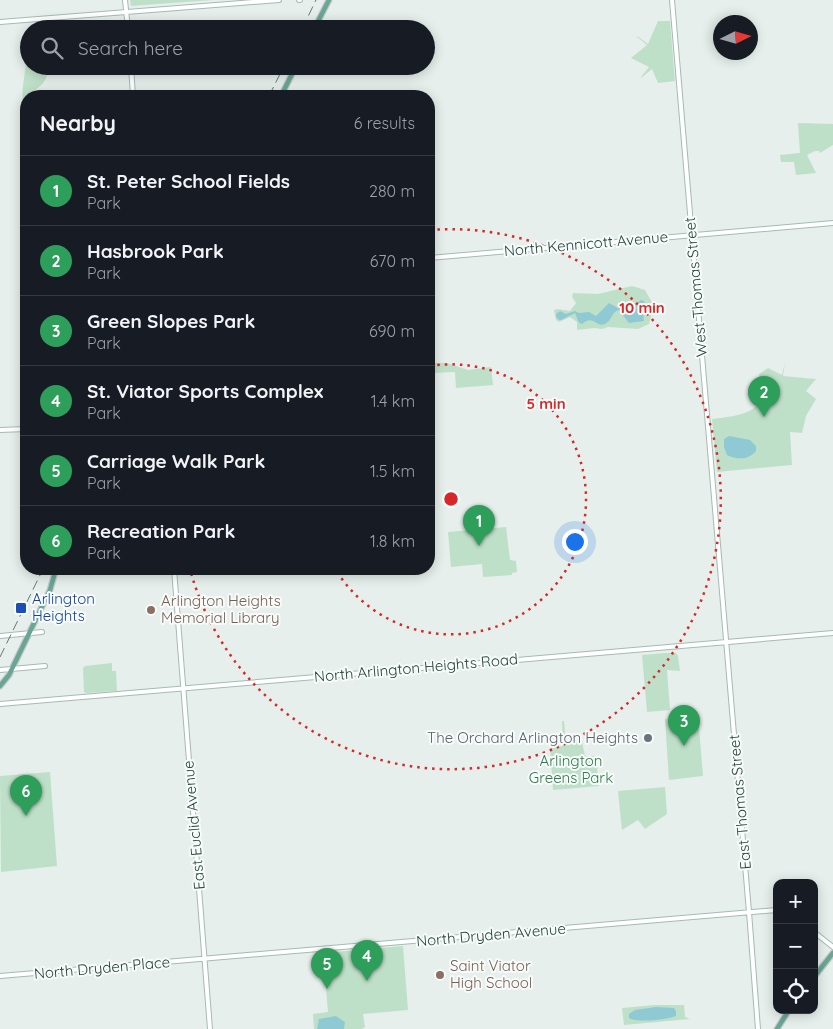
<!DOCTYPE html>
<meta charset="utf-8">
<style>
:root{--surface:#171b24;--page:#242831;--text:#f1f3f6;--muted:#9ea1a6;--line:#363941;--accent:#d93025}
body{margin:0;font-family:Quicksand,sans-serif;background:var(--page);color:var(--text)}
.controls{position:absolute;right:15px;bottom:15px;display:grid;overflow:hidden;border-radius:10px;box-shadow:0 2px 12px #0003}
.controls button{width:45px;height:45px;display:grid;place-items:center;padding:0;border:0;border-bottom:1px solid var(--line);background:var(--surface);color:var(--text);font:25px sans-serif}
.compass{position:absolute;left:713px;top:15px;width:45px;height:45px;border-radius:50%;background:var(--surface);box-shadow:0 2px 12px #0003;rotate:85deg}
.you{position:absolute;left:574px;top:541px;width:18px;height:18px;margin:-12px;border:4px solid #fff;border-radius:50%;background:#1a73e8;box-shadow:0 0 0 8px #1a73e833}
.badge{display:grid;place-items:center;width:32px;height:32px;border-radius:50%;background:var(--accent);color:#fff;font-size:16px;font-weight:700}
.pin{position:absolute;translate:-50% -41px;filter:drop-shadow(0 1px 2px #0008)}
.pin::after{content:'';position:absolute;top:26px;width:18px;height:15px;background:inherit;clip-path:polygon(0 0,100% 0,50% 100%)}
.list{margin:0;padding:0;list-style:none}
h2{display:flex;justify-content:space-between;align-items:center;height:65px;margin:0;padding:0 20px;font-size:21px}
h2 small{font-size:16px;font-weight:400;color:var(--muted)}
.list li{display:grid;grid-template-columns:32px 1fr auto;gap:15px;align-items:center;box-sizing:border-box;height:70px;padding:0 20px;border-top:1px solid var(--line)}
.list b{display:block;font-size:19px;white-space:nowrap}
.list p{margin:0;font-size:16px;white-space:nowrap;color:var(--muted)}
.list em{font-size:16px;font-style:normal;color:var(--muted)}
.icon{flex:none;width:28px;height:28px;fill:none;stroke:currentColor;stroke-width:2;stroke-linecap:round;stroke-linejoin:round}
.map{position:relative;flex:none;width:833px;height:1029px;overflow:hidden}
.search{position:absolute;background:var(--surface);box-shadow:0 2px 12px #0003;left:20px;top:20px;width:415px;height:55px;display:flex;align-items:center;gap:12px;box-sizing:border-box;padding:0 18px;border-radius:28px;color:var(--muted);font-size:19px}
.panel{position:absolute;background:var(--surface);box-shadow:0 2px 12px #0003;left:20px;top:90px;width:415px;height:485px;border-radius:20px}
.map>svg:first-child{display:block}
.green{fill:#bfe0c8}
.water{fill:#8ec9d4}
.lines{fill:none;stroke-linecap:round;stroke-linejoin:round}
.secondary-casing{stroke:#a4bbb3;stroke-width:6}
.primary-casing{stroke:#c2cac8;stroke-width:7}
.secondary{stroke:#fff;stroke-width:4}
.primary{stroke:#6aa596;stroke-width:4.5}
.rail{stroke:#5f7d75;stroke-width:1;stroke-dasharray:10 5;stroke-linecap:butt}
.ring{fill:none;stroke:#d62828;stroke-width:2.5;stroke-dasharray:2.5 5}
.transit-dot{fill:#1a4fb4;stroke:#f7fbf9;stroke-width:2}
.education-dot{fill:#8d6e63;stroke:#f7fbf9;stroke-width:2}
.worship-dot{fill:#6b7280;stroke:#f7fbf9;stroke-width:2}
.labels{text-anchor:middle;stroke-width:4;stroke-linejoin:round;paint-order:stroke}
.street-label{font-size:15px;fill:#24423a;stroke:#f7fbf9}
.transit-label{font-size:15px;fill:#164399;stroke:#f7fbf9;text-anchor:start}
.education-label{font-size:15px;fill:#785e54;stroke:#f7fbf9;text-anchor:start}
.worship-label{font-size:15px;fill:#5b616d;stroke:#f7fbf9;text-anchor:end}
.park-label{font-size:15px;fill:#2d7a4b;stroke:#f7fbf9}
.centre{fill:#d62828;stroke:#f7fbf9;stroke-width:2.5}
.ring-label{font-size:15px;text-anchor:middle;font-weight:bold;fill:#d62828;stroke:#f7fbf9;stroke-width:4;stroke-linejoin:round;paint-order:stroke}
</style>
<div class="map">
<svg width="833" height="1029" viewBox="0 0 833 1029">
<rect width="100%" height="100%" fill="#e6efeb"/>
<path class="green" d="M 130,0 L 213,0 L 131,6 Z
M 658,21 L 670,21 L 675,81 L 658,83 L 652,69 L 641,78 L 641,77 L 649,67 L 631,58 L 647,45 L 637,37 L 637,36 L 648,44 Z
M 26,58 L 29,58 L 29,66 L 47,66 C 49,79 43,84 34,91 L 34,96 L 26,96 L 26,102 L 23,103 C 21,86 26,74 26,58 Z
M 798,123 L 833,124 L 833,145 L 820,153 L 819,151 L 815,151 L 807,155 L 816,173 L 796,175 L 794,162 L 781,162 L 780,155 L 800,153 Z
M 632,286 L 645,290 L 654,306 L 649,324 L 638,329 L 608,327 L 602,329 L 594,328 L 577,330 L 577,322 L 570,317 L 559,322 L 556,320 L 554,310 L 557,309 L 570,311 L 576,303 L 572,297 L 573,293 L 598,294 Z
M 785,362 L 783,376 L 816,379 L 806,391 L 816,399 L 806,416 L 802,433 L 790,432 L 792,465 L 717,472 L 712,419 C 733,416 765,416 762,386 C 761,382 759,378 759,374 L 768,368 L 782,375 Z
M 434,363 L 447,363 L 468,370 L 491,367 L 493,385 L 456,388 L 455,372 L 434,373 Z
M 506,527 L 510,560 L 516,561 L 517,572 L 512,573 L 512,575 L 483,577 L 482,564 L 451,567 L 448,532 Z
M 665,653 L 676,653 L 678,656 L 680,671 L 667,670 L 670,710 L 647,712 L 642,655 Z
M 112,663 L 112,671 L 116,671 L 117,691 L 86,693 L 84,692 L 83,668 L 85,666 Z
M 698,715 L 703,776 L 669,780 L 665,719 Z
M 562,721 L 564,721 L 566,743 L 582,742 L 585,756 L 596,756 L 599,786 L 553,790 L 550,748 L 563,746 Z
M 50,772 L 57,866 L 1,872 L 0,776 Z
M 665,787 L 667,814 L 645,829 L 638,820 L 622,830 L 618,791 Z
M 403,946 L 408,1010 L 363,1014 L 365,1027 L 362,1029 L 314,1029 L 313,1014 L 328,1012 L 323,953 Z
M 655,1005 L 684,1005 L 685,1017 L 690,1019 L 624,1025 L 622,1008 Z"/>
<path class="water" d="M 641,300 L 644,301 L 646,305 L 643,313 L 644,321 L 629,323 L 619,310 C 611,312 612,321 605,324 C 596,328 594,314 582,324 L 579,323 L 575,313 L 561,320 L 559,320 L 556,317 L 556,314 L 560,311 L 566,314 L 575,311 L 579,313 L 589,312 L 596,316 L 609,303 L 618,308 L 625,302 L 636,304 Z
M 729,436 L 750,440 L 756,446 L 756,451 C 749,460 737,460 727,455 L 724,447 L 724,439 Z
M 656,1007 L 674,1008 L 676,1011 L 676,1016 C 666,1020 638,1023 629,1018 L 629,1014 L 635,1010 Z
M 336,1016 L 345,1022 L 344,1029 L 317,1029 L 319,1019 Z"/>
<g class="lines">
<defs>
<path id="secondary" d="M 125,0 L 128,29
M 299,0 L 300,0
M 672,0 L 749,912 L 758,1029
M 0,22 L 279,0
M 131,66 L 133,96
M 429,258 L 833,223
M 0,430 L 26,429
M 174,569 L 210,1029
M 0,636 L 42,632
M 0,670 L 45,666
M 0,704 L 833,633
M 814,932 L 833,947
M 0,976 L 777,910"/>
<path id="primary" d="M 314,29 L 329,0
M 281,96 L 296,66
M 0,686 L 9,675 L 50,590 L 56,569
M 814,977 L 833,953
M 777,1029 L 789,1010"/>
</defs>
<use href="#secondary" class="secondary-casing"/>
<use href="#primary" class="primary-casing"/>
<use href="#secondary" class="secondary"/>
<use href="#primary" class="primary"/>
<path class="rail" d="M 302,29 L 316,0
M 269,96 L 284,66
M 0,657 L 43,569"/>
</g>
<g class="ring">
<path d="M430 366A135 135 0 1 1 336 570"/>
<path d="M430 230A270 270 0 1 1 190 569"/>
</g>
<rect class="transit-dot" x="15" y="602" width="12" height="12" rx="2.5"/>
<g class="education-dot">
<circle cx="151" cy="610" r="5"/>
<circle cx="440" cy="975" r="5"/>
</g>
<circle class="worship-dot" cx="648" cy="738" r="5"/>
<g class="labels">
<g class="street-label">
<text transform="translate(586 244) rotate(-5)" y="5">North Kennicott Avenue</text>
<text transform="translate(696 287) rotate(-95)" y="5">West Thomas Street</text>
<text transform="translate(416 668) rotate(-5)" y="5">North Arlington Heights Road</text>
<text transform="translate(740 802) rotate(-95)" y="5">East Thomas Street</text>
<text transform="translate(194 825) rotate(-95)" y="5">East Euclid Avenue</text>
<text transform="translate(491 935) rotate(-5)" y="5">North Dryden Avenue</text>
<text transform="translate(102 968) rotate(-5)" y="5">North Dryden Place</text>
</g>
<g class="transit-label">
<text x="32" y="604">Arlington<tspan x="32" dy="17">Heights</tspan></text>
</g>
<g class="education-label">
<text x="161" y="606">Arlington Heights<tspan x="161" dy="17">Memorial Library</tspan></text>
<text x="450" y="971">Saint Viator<tspan x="450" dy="17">High School</tspan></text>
</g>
<g class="worship-label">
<text x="638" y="743">The Orchard Arlington Heights</text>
</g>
<g class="park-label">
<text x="571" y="766">Arlington<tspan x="571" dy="17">Greens Park</tspan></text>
</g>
</g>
<circle cx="451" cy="499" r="8" class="centre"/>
<g class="ring-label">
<text x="642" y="313">10 min</text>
<text x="546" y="409">5 min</text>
</g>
</svg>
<div class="controls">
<button>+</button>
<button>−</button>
<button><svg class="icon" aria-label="locate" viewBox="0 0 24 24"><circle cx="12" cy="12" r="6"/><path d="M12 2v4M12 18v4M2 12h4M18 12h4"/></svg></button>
</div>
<svg class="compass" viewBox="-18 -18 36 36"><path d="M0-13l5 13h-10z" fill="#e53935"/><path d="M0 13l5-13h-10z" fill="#9ea1a6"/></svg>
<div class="you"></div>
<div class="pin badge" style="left:479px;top:546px;background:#2e9e5b">1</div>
<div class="pin badge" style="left:764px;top:417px;background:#2e9e5b">2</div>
<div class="pin badge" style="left:684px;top:746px;background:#2e9e5b">3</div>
<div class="pin badge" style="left:367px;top:981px;background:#2e9e5b">4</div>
<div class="pin badge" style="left:327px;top:989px;background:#2e9e5b">5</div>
<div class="pin badge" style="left:26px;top:816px;background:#2e9e5b">6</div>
<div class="search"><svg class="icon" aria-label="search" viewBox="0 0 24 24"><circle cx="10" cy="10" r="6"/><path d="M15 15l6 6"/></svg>Search here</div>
<section class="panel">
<h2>Nearby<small>6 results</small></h2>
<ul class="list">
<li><span class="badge" style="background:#2e9e5b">1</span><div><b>St. Peter School Fields</b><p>Park</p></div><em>280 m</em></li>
<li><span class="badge" style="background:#2e9e5b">2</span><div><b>Hasbrook Park</b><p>Park</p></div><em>670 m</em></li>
<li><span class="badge" style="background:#2e9e5b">3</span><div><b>Green Slopes Park</b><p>Park</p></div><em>690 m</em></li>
<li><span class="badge" style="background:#2e9e5b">4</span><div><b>St. Viator Sports Complex</b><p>Park</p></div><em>1.4 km</em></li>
<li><span class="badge" style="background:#2e9e5b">5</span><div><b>Carriage Walk Park</b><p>Park</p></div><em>1.5 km</em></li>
<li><span class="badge" style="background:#2e9e5b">6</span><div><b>Recreation Park</b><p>Park</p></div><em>1.8 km</em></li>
</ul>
</section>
</div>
